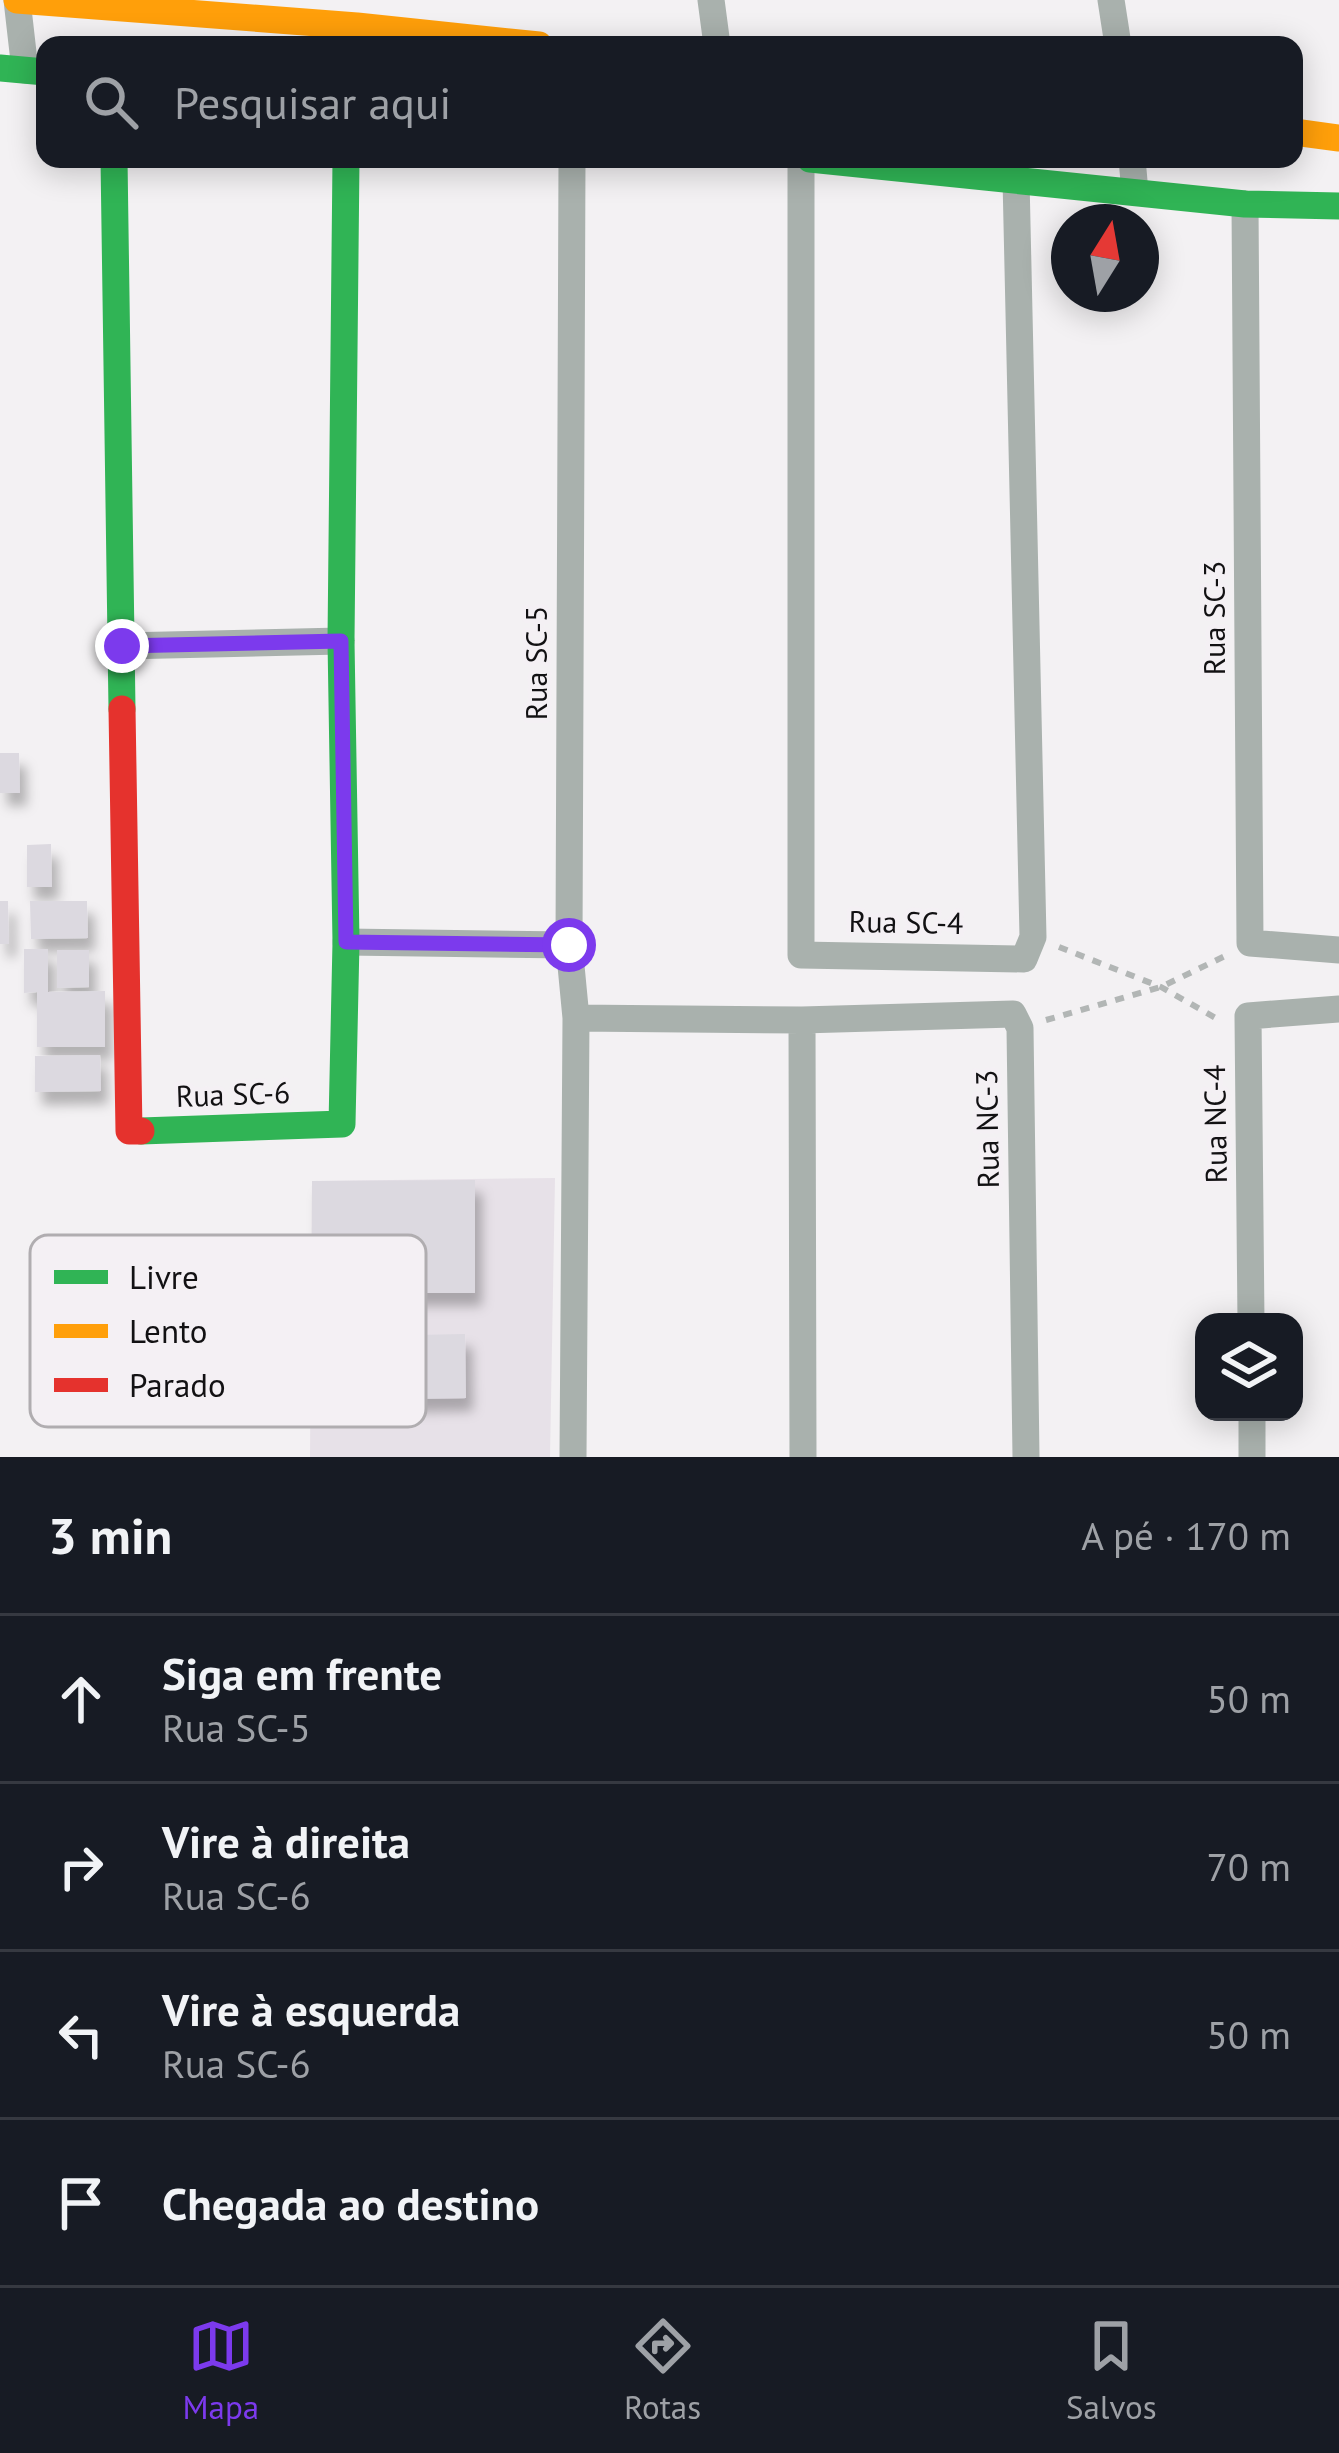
<!DOCTYPE html>
<html lang="pt">
<meta charset="utf-8">
<style>
:root{--surface:#171b24;--page:#20242c;--text:#f1f3f6;--muted:#9ea1a6;--line:#363941;--accent:#7c3aed}
body{margin:0;font-family:"PT Sans",sans-serif;background:var(--page);color:var(--text)}
.controls{position:absolute;right:36px;bottom:36px;display:grid;overflow:hidden;border-radius:24px;box-shadow:0 6px 30px #0003}
.controls button{width:108px;height:108px;display:grid;place-items:center;padding:0;border:0;border-bottom:3px solid var(--line);background:var(--surface);color:var(--text);font:60px sans-serif}
.compass{position:absolute;left:1051px;top:204px;width:108px;height:108px;border-radius:50%;background:var(--surface);box-shadow:0 6px 30px #0003;rotate:11deg}
.stop{position:absolute;width:36px;height:36px;margin:-27px;border:9px solid #7c3aed;border-radius:50%;background:#fff}
.stop.end{background:#7c3aed;border-color:#fff;box-shadow:0 3px 12px #0008}
.list{margin:0;padding:0;list-style:none}
h2{display:flex;justify-content:space-between;align-items:center;height:156px;margin:0;padding:0 48px;font-size:51px}
h2 small{font-size:39px;font-weight:400;color:var(--muted)}
.list li{display:grid;grid-template-columns:78px 1fr auto;gap:36px;align-items:center;box-sizing:border-box;height:168px;padding:0 48px;border-top:3px solid var(--line)}
.list b{display:block;font-size:45px;white-space:nowrap}
.list p{margin:0;font-size:39px;white-space:nowrap;color:var(--muted)}
.list em{font-size:39px;font-style:normal;color:var(--muted)}
.icon{flex:none;width:66px;height:66px;fill:none;stroke:currentColor;stroke-width:2;stroke-linecap:round;stroke-linejoin:round}
.map{position:relative;flex:none;width:1339px;height:1457px;overflow:hidden}
.search{position:absolute;background:var(--surface);box-shadow:0 6px 30px #0003;left:36px;right:36px;top:36px;height:132px;display:flex;align-items:center;gap:30px;box-sizing:border-box;padding:0 42px;border-radius:24px;color:var(--muted);font-size:45px}
.sheet{height:828px;background:var(--surface)}
nav{display:flex;justify-content:space-around;align-items:center;box-sizing:border-box;height:168px;border-top:3px solid var(--line);background:var(--surface);font-size:33px;color:var(--muted)}
nav a{display:grid;justify-items:center;gap:6px}
nav .on{color:var(--accent)}
.map>svg:first-child{display:block}
.built{fill:#e7e1e8}
.building{fill:#dcd9e0;filter:url(#shadow)}
.lines{fill:none;stroke-linecap:round;stroke-linejoin:round}
.path{stroke:#b2b6b5;stroke-width:6;stroke-dasharray:9 9;stroke-linecap:butt}
.street{stroke:#a9b1ad;stroke-width:27}
.fast{stroke:#30b455;stroke-width:27}
.slow{stroke:#ff9f0a;stroke-width:27}
.jam{stroke:#e5322d;stroke-width:27}
.route{stroke:#7c3aed;stroke-width:15}
.labels{text-anchor:middle;stroke-width:9;stroke-linejoin:round;paint-order:stroke}
.street-label{font-size:30px;fill:#121113;stroke:#f4f0f4}
.key{fill:#f4f0f4;stroke:#b0adb0;stroke-width:3}
.key-label{font-size:33px;fill:#121113}
</style>
<div class="map">
<svg width="1339" height="1457" viewBox="0 0 1339 1457">
<defs>
<filter id="shadow"><feDropShadow dx="7" dy="13" stdDeviation="6" flood-color="#0004"/></filter>
</defs>
<rect width="100%" height="100%" fill="#f3f1f3"/>
<path class="built" d="M 555,1178 L 550,1457 L 310,1457 L 312,1181 Z"/>
<path class="building" d="M 0,753 L 19,753 L 20,793 L 0,793 Z
M 51,844 L 52,887 L 27,887 L 27,845 Z
M 0,901 L 8,901 L 9,944 L 0,944 Z
M 30,901 L 87,901 L 88,938 L 31,939 Z
M 24,949 L 48,949 L 48,992 L 105,991 L 105,1047 L 37,1047 L 37,992 L 24,993 Z
M 57,950 L 89,950 L 89,987 L 57,988 Z
M 100,1055 L 101,1091 L 35,1092 L 35,1056 Z
M 475,1180 L 475,1293 L 312,1293 L 312,1181 Z
M 465,1334 L 466,1398 L 316,1401 L 315,1337 Z"/>
<g class="lines">
<path class="path" d="M 1059,947 L 1161,987 L 1221,1021
M 1046,1020 L 1161,987 L 1225,956"/>
<path class="street" d="M 17,0 L 25,70
M 711,0 L 717,45
M 1111,0 L 1118,45
M 801,159 L 801,955 L 1024,959 L 1033,937 L 1016,179
M 1132,159 L 1135,192
M 1245,204 L 1250,943 L 1339,950
M 122,646 L 341,641
M 346,942 L 569,945 L 572,159
M 569,945 L 576,1018
M 802,1020 L 803,1457
M 1251,1322 L 1248,1016 L 1339,1009
M 1252,1412 L 1252,1457
M 573,1457 L 576,1018 L 802,1020 L 1013,1014 L 1020,1028 L 1026,1457"/>
<path class="fast" d="M 0,68 L 45,72
M 114,159 L 122,709
M 810,159 L 1245,204 L 1339,206
M 141,1131 L 342,1124 L 346,942 L 341,641 L 346,159"/>
<path class="slow" d="M 17,0 L 357,26 L 539,45
M 1294,132 L 1339,138"/>
<path class="jam" d="M 122,709 L 129,1131 L 141,1131"/>
</g>
<g class="lines">
<path class="route" d="M 122,646 L 341,641 L 346,942 L 569,945"/>
</g>
<g class="labels">
<g class="street-label">
<text transform="translate(1215 618) rotate(-90)" y="10">Rua SC-3</text>
<text transform="translate(537 663) rotate(-90)" y="10">Rua SC-5</text>
<text transform="translate(906 923) rotate(1)" y="10">Rua SC-4</text>
<text transform="translate(233 1095) rotate(-2)" y="10">Rua SC-6</text>
<text transform="translate(1216 1124) rotate(-91)" y="10">Rua NC-4</text>
<text transform="translate(988 1129) rotate(-91)" y="10">Rua NC-3</text>
</g>
</g>
<rect x="30" y="1235" width="396" height="192" rx="18" class="key"/>
<rect x="54" y="1270" width="54" height="14" fill="#30b455"/>
<rect x="54" y="1324" width="54" height="14" fill="#ff9f0a"/>
<rect x="54" y="1378" width="54" height="14" fill="#e5322d"/>
<g class="key-label">
<text x="129" y="1289">Livre</text>
<text x="129" y="1343">Lento</text>
<text x="129" y="1397">Parado</text>
</g>
</svg>
<div class="controls">
<button><svg class="icon" aria-label="layers" viewBox="0 0 24 24"><path d="M12 4l9 5-9 5-9-5zM3 14l9 5 9-5"/></svg></button>
</div>
<svg class="compass" viewBox="-18 -18 36 36"><path d="M0-13l5 13h-10z" fill="#e53935"/><path d="M0 13l5-13h-10z" fill="#9ea1a6"/></svg>
<div class="stop" style="left:569px;top:945px"></div>
<div class="stop end" style="left:122px;top:646px"></div>
<div class="search"><svg class="icon" aria-label="search" viewBox="0 0 24 24"><circle cx="10" cy="10" r="6"/><path d="M15 15l6 6"/></svg>Pesquisar aqui</div>
</div>
<section class="sheet">
<h2>3 min<small>A pé · 170 m</small></h2>
<ul class="list">
<li><svg class="icon" aria-label="ahead" viewBox="0 0 24 24"><path d="M12 20V5M6 11l6-6 6 6"/></svg><div><b>Siga em frente</b><p>Rua SC-5</p></div><em>50 m</em></li>
<li><svg class="icon" aria-label="right" viewBox="0 0 24 24"><path d="M7 20v-9h11M14 6l5 5-5 5"/></svg><div><b>Vire à direita</b><p>Rua SC-6</p></div><em>70 m</em></li>
<li><svg class="icon" aria-label="left" viewBox="0 0 24 24"><path d="M17 20v-9H6M10 6l-5 5 5 5"/></svg><div><b>Vire à esquerda</b><p>Rua SC-6</p></div><em>50 m</em></li>
<li><svg class="icon" aria-label="arrive" viewBox="0 0 24 24"><path d="M6 21V4h12l-3 4 3 4H6"/></svg><div><b>Chegada ao destino</b></div></li>
</ul>
</section>
<nav>
<a class="on"><svg class="icon" aria-label="map" viewBox="0 0 24 24"><path d="M3 6l6-2 6 2 6-2v14l-6 2-6-2-6 2zM9 4v14M15 6v14"/></svg>Mapa</a>
<a><svg class="icon" aria-label="directions" viewBox="0 0 24 24"><path d="M12 3l9 9-9 9-9-9zM9 14v-3h6M13 9l2 2-2 2"/></svg>Rotas</a>
<a><svg class="icon" aria-label="saved" viewBox="0 0 24 24"><path d="M7 4h10v16l-5-4-5 4z"/></svg>Salvos</a>
</nav>
